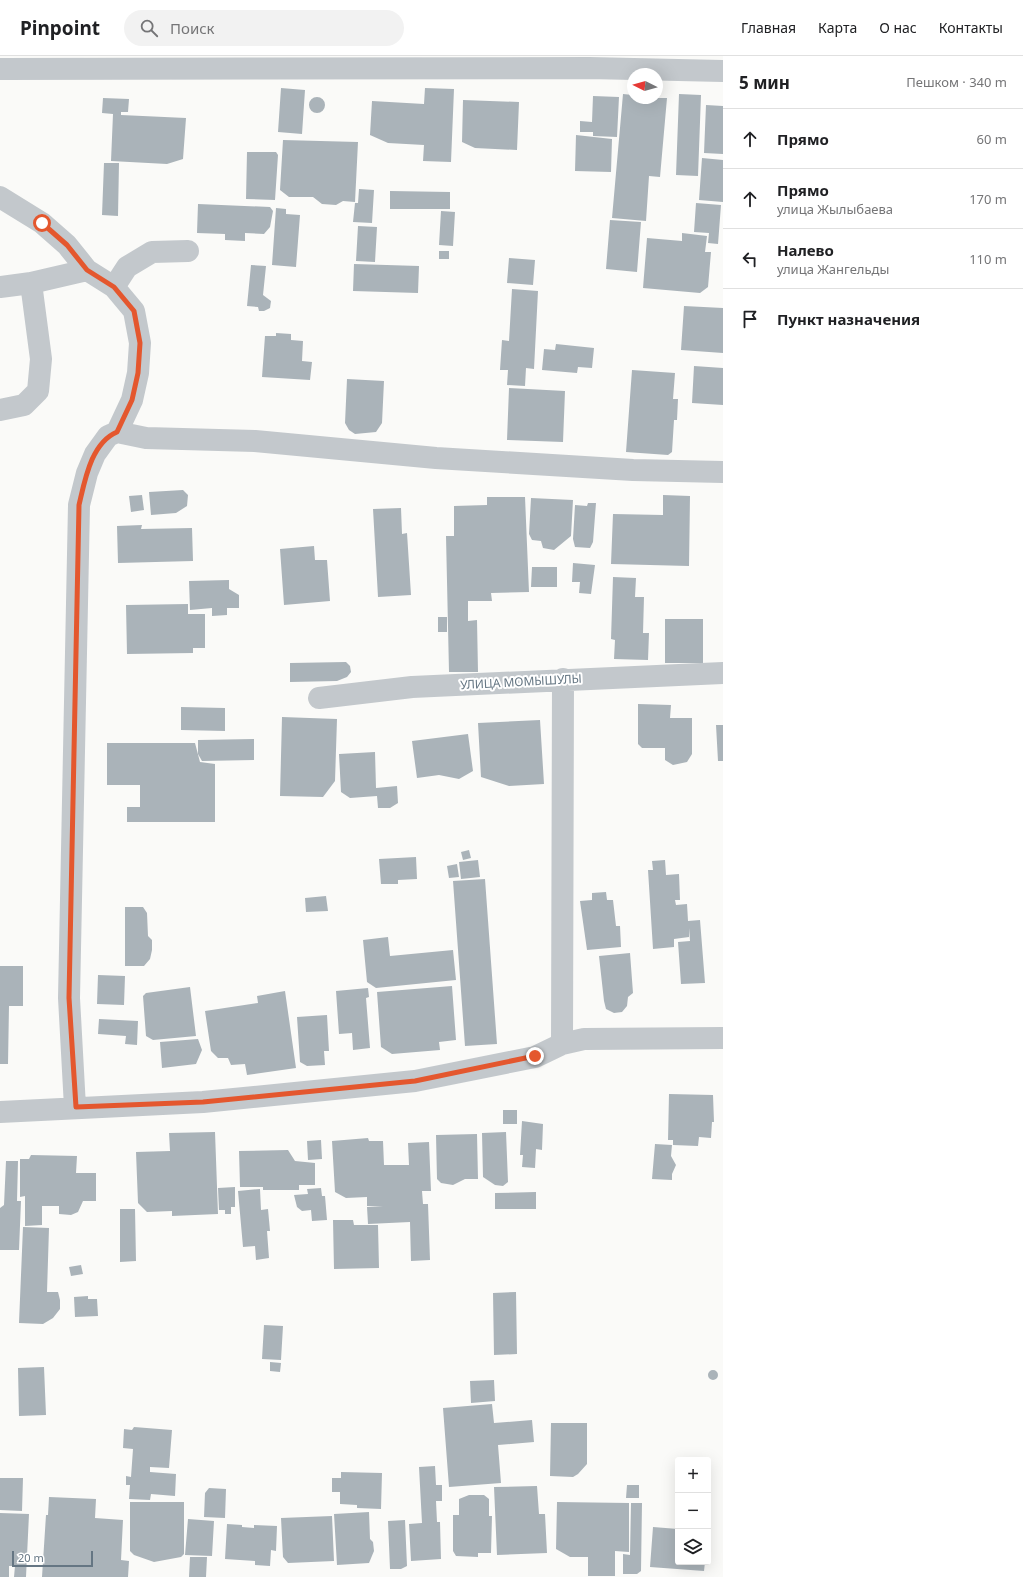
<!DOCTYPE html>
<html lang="ru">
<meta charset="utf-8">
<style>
:root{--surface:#fff;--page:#f2f2f2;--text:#202124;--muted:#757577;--line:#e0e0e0}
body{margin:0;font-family:"Noto Sans",sans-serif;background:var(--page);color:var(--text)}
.controls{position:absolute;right:12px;bottom:12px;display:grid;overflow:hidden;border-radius:4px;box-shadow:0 4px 16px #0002}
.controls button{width:36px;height:36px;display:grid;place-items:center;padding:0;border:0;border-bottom:1px solid var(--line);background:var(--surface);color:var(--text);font:20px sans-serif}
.compass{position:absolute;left:627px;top:12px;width:36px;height:36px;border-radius:50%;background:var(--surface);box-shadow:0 4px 16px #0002;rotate:275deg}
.scale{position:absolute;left:12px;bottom:10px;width:81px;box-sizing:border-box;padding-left:4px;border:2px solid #657683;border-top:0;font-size:11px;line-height:14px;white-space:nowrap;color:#657683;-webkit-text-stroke:3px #fff;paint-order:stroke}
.stop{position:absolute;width:12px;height:12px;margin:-9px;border:3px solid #e4572e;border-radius:50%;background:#fff}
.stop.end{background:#e4572e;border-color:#fff;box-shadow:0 1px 4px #0008}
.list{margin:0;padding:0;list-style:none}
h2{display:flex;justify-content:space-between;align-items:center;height:52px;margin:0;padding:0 16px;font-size:17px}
h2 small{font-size:13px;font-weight:400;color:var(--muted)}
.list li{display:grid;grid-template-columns:26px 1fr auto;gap:12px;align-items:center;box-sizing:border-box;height:60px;padding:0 16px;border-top:1px solid var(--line)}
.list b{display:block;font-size:15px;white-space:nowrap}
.list p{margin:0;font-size:13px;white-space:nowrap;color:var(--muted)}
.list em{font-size:13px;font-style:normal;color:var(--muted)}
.icon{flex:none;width:22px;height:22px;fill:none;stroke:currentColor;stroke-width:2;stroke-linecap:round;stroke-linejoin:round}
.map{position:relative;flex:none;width:723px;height:1521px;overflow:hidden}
header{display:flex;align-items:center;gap:24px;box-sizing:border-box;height:56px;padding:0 20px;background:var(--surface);border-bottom:1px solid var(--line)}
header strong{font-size:19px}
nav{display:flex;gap:22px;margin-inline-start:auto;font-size:14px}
.search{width:280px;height:36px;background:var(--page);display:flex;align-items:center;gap:10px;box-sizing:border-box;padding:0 14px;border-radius:22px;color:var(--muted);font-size:15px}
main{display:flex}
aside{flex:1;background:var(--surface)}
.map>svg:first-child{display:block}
.building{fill:#aab3b9}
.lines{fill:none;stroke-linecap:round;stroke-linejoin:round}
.street{stroke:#c3c8cc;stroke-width:22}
.route{stroke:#e4572e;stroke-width:5}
.labels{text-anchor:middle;stroke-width:4;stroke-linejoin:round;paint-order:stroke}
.street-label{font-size:12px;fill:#657683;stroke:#fff}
</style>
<header>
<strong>Pinpoint</strong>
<div class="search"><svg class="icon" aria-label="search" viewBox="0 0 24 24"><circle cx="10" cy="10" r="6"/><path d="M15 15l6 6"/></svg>Поиск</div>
<nav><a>Главная</a><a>Карта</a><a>О нас</a><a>Контакты</a></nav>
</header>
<main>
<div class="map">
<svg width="723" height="1521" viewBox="0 0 723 1521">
<rect width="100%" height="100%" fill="#fafaf8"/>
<path class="building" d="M 281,32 L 305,34 L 302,78 L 278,76 Z
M 425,32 L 454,33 L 451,106 L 423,105 L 424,89 L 388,87 L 370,79 L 372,45 L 424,48 Z
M 623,38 L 633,39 L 633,42 L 667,42 L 660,121 L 649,120 L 646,165 L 612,162 Z
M 679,38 L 701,39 L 698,120 L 676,119 Z
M 593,40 L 619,41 L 617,81 L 593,80 L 593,76 L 580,76 L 580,65 L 592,66 Z
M309 49a8 8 0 1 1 16 0a8 8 0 1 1-16 0Z
M 103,42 L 129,43 L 128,56 L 121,56 L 121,59 L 186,62 L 183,103 L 167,108 L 111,105 L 113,58 L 102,57 Z
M 463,44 L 519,46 L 517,94 L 475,92 L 462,86 Z
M 706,49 L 723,50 L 723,98 L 704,97 Z
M 576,79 L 612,83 L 611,116 L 575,115 Z
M 283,84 L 358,86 L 355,146 L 343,145 L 336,149 L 322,148 L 313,141 L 289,141 L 280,134 Z
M 247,96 L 276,96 L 278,99 L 275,144 L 246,143 Z
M 702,102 L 723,104 L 723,146 L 699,144 Z
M 104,107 L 119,107 L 118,160 L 102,159 Z
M 359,133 L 374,134 L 372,167 L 353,166 L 355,147 L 358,147 Z
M 390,135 L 450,136 L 450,153 L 390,153 Z
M 696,147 L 721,149 L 718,188 L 708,187 L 709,177 L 694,176 Z
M 198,148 L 270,151 L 273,155 L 270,171 L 264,178 L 245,177 L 245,185 L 225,184 L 225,178 L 197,177 Z
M 276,152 L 286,153 L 286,158 L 300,159 L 296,211 L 272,209 Z
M 441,155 L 455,156 L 453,190 L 439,189 Z
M 610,164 L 641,166 L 637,216 L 606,213 Z
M 358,170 L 377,171 L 375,206 L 356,205 Z
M 682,177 L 707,180 L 705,196 L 711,196 L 708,231 L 700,237 L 643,232 L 647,182 L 682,185 Z
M 439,195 L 449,195 L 449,203 L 439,203 Z
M 509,202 L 535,204 L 533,229 L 507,227 Z
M 354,208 L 419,210 L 418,237 L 353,235 Z
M 251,209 L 266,210 L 263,239 L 271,245 L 270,252 L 264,255 L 259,255 L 258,251 L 247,250 Z
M 512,233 L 538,235 L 534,313 L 526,312 L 525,330 L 507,329 L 508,314 L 500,314 L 502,284 L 509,285 Z
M 684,250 L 723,252 L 723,297 L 681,294 Z
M 276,277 L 291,278 L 291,284 L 303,285 L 302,305 L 312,306 L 310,324 L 262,321 L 265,280 L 276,280 Z
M 556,288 L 594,292 L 592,312 L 578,311 L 577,317 L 542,314 L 544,293 L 555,294 Z
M 694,310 L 723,312 L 723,349 L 692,347 Z
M 632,314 L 675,317 L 673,343 L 678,343 L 677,364 L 674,364 L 672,396 L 668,399 L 626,396 Z
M 347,323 L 384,325 L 382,367 L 376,376 L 355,378 L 349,374 L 345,367 Z
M 509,332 L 565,335 L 563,386 L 507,384 Z
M 183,434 L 188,439 L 187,450 L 176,457 L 151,459 L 149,436 Z
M 142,439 L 144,454 L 131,456 L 129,440 Z
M 663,439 L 690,440 L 689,510 L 611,508 L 613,458 L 663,459 Z
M 487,441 L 525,441 L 529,536 L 491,537 L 492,545 L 468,545 L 468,565 L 477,564 L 478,616 L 449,616 L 446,480 L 454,480 L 454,450 L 487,449 Z
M 531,442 L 573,444 L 571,480 L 554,494 L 543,492 L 541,485 L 532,484 L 529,478 Z
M 588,447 L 596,447 L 593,486 L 590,492 L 575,491 L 573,483 L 575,449 L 587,450 Z
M 401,452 L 402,478 L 407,477 L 411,539 L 378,541 L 373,453 Z
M 142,469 L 141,473 L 192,472 L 193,505 L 118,507 L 117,470 Z
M 314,490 L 315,504 L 327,504 L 330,545 L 284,549 L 280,493 Z
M 573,507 L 595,509 L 591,538 L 579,537 L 580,526 L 572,526 Z
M 532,511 L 557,511 L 557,531 L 531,531 Z
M 613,521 L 636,522 L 635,541 L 644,541 L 643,577 L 649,577 L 648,604 L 614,603 L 615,584 L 611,583 Z
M 229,524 L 229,533 L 239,539 L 239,552 L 227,552 L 227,559 L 212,560 L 212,552 L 190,554 L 189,525 Z
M 188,548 L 188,558 L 205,558 L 205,592 L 193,592 L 193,597 L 127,598 L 126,549 Z
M 438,561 L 447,561 L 447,576 L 438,576 Z
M 665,563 L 703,563 L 703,607 L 665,607 Z
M 346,606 L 350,610 L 351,616 L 347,621 L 337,625 L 290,626 L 290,607 Z
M 638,648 L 671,649 L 670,662 L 692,662 L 692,698 L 687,706 L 673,709 L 665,704 L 665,692 L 642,692 L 638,688 Z
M 181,651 L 225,652 L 225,675 L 181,674 Z
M 282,661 L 337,663 L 335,725 L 323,741 L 280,740 Z
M 540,664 L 544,728 L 509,730 L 481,721 L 478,667 Z
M 716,669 L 723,669 L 723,705 L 718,705 Z
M 468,678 L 473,715 L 459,723 L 439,719 L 417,722 L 412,685 Z
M 254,683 L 254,704 L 202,705 L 198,698 L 198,684 Z
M 107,687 L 195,687 L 200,706 L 215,708 L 215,766 L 127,766 L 127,751 L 140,751 L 140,729 L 107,729 Z
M 375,696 L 376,732 L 397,730 L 398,747 L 390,752 L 378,752 L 377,740 L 350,742 L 341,736 L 339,698 Z
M 469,794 L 471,802 L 463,804 L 461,796 Z
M 416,801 L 417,823 L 398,824 L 398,828 L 381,828 L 379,803 Z
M 478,804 L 480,821 L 461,823 L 459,806 Z
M 665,804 L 666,819 L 679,818 L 680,844 L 675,844 L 676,849 L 687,848 L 688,865 L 700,864 L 705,927 L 681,928 L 678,886 L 690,885 L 689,872 L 689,881 L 674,883 L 674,891 L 653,893 L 648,814 L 653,814 L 652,805 Z
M 457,808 L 459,821 L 449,822 L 447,810 Z
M 485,823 L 497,988 L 465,990 L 453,825 Z
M 606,836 L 607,844 L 613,844 L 616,870 L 620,870 L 621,891 L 587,894 L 580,845 L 592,844 L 592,837 Z
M 326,840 L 328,855 L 306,856 L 305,842 Z
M 125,851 L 143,851 L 147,857 L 148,880 L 152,884 L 152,894 L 150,903 L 144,910 L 125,910 Z
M 388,881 L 390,900 L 453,894 L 456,924 L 376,932 L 367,926 L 363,884 Z
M 630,897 L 633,937 L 628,941 L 627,950 L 622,956 L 614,957 L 606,953 L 604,945 L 599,900 Z
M 0,910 L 23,910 L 23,950 L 9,950 L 8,1008 L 0,1008 Z
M 98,919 L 125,920 L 124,949 L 97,948 Z
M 452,930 L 456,984 L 439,986 L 440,994 L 392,998 L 381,991 L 377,936 Z
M 190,931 L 196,980 L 153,984 L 146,980 L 143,940 L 146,937 Z
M 368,932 L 369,941 L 366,942 L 370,992 L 353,994 L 352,977 L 339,978 L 336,935 Z
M 285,935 L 296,1012 L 247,1019 L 245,1008 L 231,1009 L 228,1002 L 218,1002 L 211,995 L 205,955 L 258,947 L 257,940 Z
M 327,959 L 329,995 L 324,995 L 325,1009 L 307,1010 L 300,1006 L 297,961 Z
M 99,963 L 138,965 L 137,989 L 125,988 L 126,980 L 98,978 Z
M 198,983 L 202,994 L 196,1008 L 162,1012 L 160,986 Z
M 669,1038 L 713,1039 L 714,1066 L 712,1066 L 711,1082 L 699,1081 L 698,1090 L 673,1089 L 673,1084 L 668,1084 Z
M 503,1054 L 517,1054 L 517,1068 L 503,1068 Z
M 522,1065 L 543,1068 L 542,1094 L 536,1093 L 535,1112 L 522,1111 L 523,1099 L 520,1099 Z
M 215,1076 L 218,1158 L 172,1160 L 172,1155 L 147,1156 L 138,1147 L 136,1096 L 170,1095 L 169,1077 Z
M 506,1076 L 508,1126 L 503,1130 L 495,1129 L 483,1121 L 482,1077 Z
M 477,1078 L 478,1123 L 465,1123 L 453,1129 L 441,1127 L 437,1123 L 436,1079 Z
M 368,1082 L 369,1085 L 383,1085 L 384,1109 L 409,1109 L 408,1087 L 429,1086 L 431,1135 L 422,1135 L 423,1148 L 428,1148 L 430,1204 L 411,1205 L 410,1166 L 368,1168 L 367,1151 L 383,1150 L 367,1150 L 367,1141 L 346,1142 L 335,1136 L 332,1085 Z
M 321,1084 L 322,1103 L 308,1104 L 307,1085 Z
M 655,1088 L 672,1089 L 671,1100 L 676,1109 L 672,1118 L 672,1124 L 652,1123 Z
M 288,1094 L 295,1105 L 315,1107 L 315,1129 L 299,1129 L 299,1134 L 263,1134 L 263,1131 L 240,1131 L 239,1095 Z
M 31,1099 L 77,1100 L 76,1117 L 96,1117 L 96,1145 L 83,1145 L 78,1156 L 71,1159 L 59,1158 L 59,1150 L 42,1150 L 42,1169 L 25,1170 L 25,1140 L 20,1141 L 20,1103 L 29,1103 Z
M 6,1105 L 18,1105 L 17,1145 L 21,1145 L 19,1194 L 0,1194 L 0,1152 L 4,1149 Z
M 235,1131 L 235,1151 L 231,1151 L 231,1158 L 225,1158 L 225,1154 L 219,1154 L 218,1132 Z
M 321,1132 L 322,1140 L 325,1140 L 327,1164 L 312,1165 L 311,1154 L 302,1155 L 297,1151 L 294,1139 L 308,1138 L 307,1133 Z
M 260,1133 L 261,1154 L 268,1153 L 270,1175 L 267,1175 L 269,1202 L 256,1204 L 255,1190 L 243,1191 L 238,1135 Z
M 536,1136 L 536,1153 L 495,1153 L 495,1137 Z
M 120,1153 L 135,1153 L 136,1205 L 120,1206 Z
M 333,1164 L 353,1164 L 354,1169 L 378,1169 L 379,1212 L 334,1213 Z
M 23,1171 L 49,1172 L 47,1236 L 58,1236 L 60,1244 L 60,1253 L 53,1262 L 43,1268 L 19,1267 Z
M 81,1209 L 83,1218 L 71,1220 L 69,1211 Z
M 516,1236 L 517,1298 L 494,1299 L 493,1237 Z
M 88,1240 L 88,1243 L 97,1243 L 98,1260 L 75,1261 L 74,1241 Z
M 264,1269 L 283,1270 L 281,1304 L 262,1303 Z
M 270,1306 L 281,1307 L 280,1316 L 270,1315 Z
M 44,1311 L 46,1359 L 19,1360 L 18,1312 Z
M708 1319a5 5 0 1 1 10 0a5 5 0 1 1-10 0Z
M 494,1324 L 495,1345 L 471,1347 L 470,1325 Z
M 492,1348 L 494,1367 L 532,1364 L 534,1386 L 498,1389 L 501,1427 L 449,1431 L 443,1352 Z
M 551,1367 L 587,1367 L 587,1408 L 578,1418 L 573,1421 L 550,1420 Z
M 134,1371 L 172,1374 L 169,1412 L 150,1411 L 150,1416 L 176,1418 L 175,1440 L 151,1438 L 150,1444 L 129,1443 L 130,1429 L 126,1429 L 126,1420 L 131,1421 L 133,1393 L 123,1392 L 124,1373 L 132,1374 Z
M 435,1410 L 436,1429 L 442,1429 L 442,1445 L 436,1445 L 437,1466 L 440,1466 L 441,1503 L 411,1505 L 409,1468 L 422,1467 L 419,1411 Z
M 341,1416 L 382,1417 L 381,1453 L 357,1452 L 357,1449 L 340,1448 L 340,1436 L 332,1436 L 332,1422 L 341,1422 Z
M 0,1422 L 23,1422 L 22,1455 L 0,1454 Z
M 627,1429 L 639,1429 L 639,1442 L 626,1442 Z
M 537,1430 L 539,1458 L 545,1458 L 547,1497 L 497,1499 L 494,1431 Z
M 209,1432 L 226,1433 L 225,1462 L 204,1461 L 205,1437 Z
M 469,1439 L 484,1439 L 489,1443 L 489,1460 L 492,1460 L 491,1497 L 478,1497 L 478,1501 L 456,1500 L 453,1495 L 453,1459 L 459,1459 L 459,1443 Z
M 49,1441 L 96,1443 L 95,1462 L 123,1464 L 121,1504 L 129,1505 L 128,1521 L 42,1521 L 46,1459 L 48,1459 Z
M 130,1446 L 184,1446 L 184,1498 L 181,1501 L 154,1506 L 134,1499 L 130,1495 Z
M 557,1446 L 629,1447 L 629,1496 L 615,1495 L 615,1520 L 588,1520 L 588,1501 L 570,1501 L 556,1493 Z
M 631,1447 L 642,1447 L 641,1515 L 637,1518 L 623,1518 L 623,1498 L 630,1499 Z
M 369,1456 L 370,1483 L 373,1486 L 374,1495 L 369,1507 L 337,1509 L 334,1458 Z
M 0,1457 L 29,1458 L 26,1521 L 14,1521 L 15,1510 L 9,1510 L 9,1521 L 0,1521 Z
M 332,1460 L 334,1505 L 288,1507 L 283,1501 L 281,1462 Z
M 188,1463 L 214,1465 L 212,1500 L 185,1499 Z
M 405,1464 L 407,1510 L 401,1513 L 390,1513 L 388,1465 Z
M 227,1468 L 242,1469 L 242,1471 L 254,1472 L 254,1469 L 277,1470 L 276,1495 L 271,1494 L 270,1510 L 255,1509 L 255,1505 L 225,1503 Z
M 653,1471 L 678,1473 L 678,1506 L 705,1506 L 704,1515 L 650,1511 Z
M 190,1501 L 207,1501 L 206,1521 L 189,1521 Z"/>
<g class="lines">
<path class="street" d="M 0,13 L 589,12 L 723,15
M 0,141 L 42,167 L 67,189 L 87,214 L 114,231 L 134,255 L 140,287 L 138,317 L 132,344 L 117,376
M 0,231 L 31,227 L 87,214
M 114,231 L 127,211 L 152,196 L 188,195
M 0,354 L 24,349 L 38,335 L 41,303 L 31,227
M 319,642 L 412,631 L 723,617
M 562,988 L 563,623
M 75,1051 L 69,942 L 79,449 L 87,417 L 95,398 L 108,380 L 117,376 L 146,382 L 255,385 L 436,402 L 633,414 L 723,416
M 0,1056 L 203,1046 L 415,1025 L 535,1001 L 562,988 L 584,983 L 723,982"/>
</g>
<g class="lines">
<path class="route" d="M 42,167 L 67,189 L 87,214 L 114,231 L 134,255 L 140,287 L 138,317 L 132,344 L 117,376 C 91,387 85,424 79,449 L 69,942 L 76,1051 L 203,1046 L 415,1025 L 535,1000"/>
</g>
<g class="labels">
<g class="street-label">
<text transform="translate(521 626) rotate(-3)" y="4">УЛИЦА МОМЫШУЛЫ</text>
</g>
</g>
</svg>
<div class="controls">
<button>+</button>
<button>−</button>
<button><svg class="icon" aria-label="layers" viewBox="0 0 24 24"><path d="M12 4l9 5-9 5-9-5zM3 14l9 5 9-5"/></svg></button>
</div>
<svg class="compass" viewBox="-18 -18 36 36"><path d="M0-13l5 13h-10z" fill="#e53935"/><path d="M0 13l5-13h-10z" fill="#757577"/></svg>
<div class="scale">20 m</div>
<div class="stop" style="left:42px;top:167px"></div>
<div class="stop end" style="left:535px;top:1000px"></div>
</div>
<aside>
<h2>5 мин<small>Пешком · 340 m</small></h2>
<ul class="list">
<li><svg class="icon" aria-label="ahead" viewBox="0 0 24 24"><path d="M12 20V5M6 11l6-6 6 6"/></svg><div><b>Прямо</b></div><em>60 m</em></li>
<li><svg class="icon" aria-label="ahead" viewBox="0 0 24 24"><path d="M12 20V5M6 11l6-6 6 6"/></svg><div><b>Прямо</b><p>улица Жылыбаева</p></div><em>170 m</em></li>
<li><svg class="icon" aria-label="left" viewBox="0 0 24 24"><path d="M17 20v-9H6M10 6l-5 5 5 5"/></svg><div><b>Налево</b><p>улица Жангельды</p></div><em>110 m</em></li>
<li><svg class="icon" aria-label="arrive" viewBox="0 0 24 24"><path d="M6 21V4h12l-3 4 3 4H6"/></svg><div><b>Пункт назначения</b></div></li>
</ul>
</aside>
</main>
